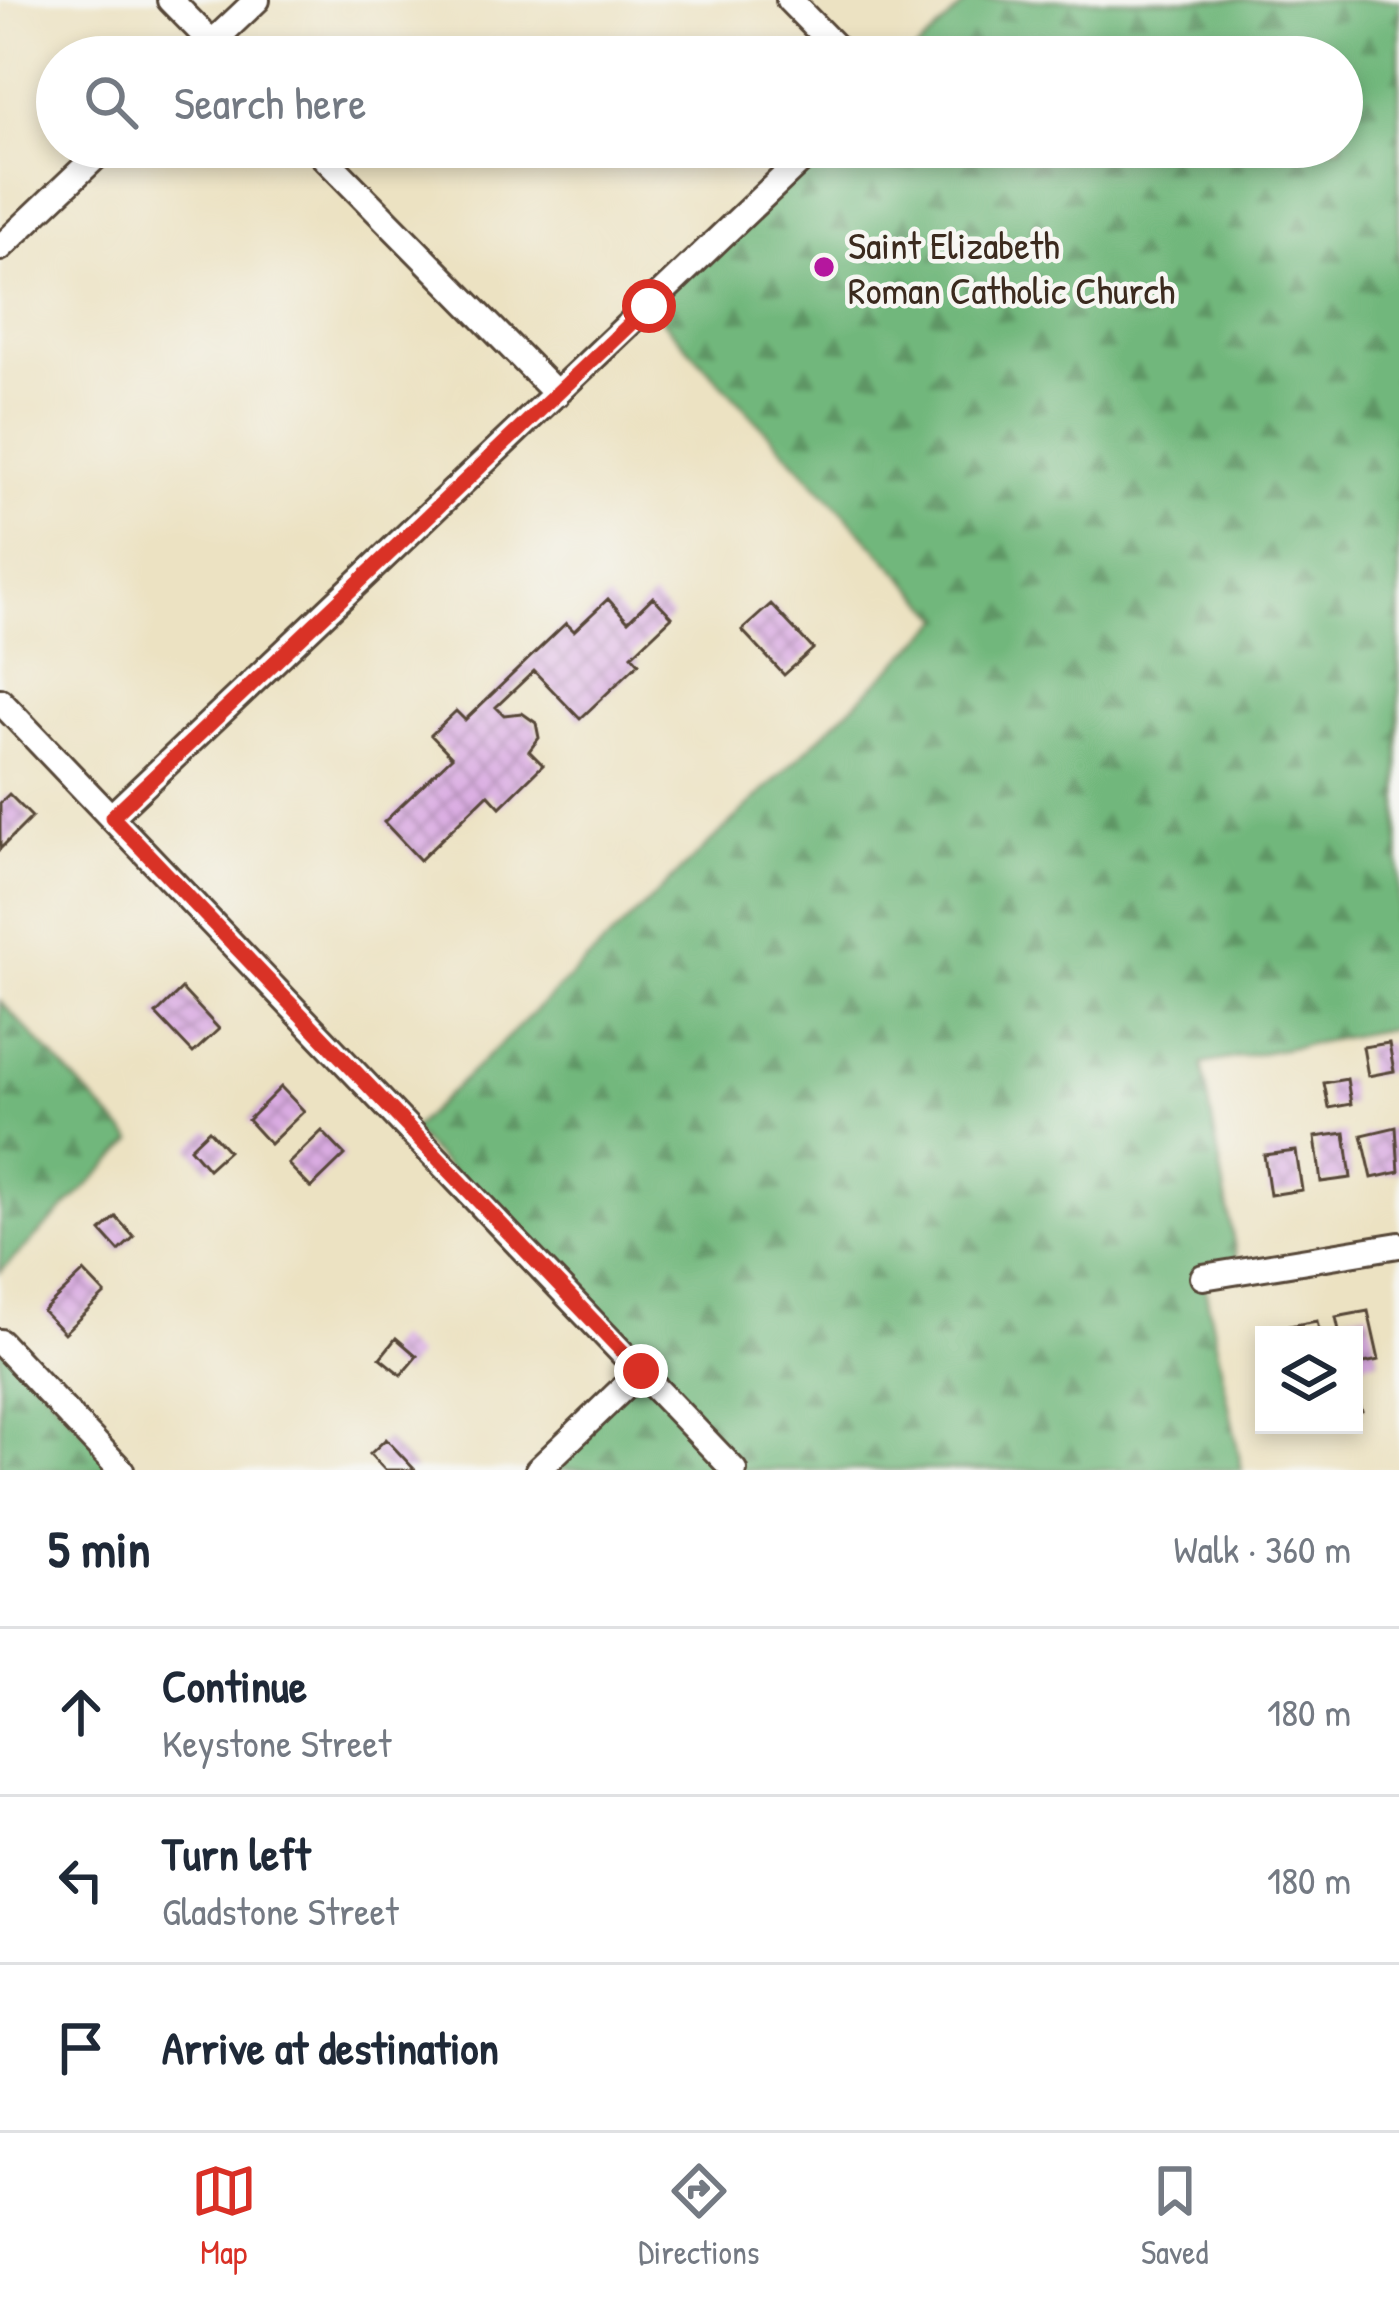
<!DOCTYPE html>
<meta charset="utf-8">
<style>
:root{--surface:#fff;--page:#f6f6f7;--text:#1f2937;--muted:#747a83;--line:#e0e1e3;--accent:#d93025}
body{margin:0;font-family:"Patrick Hand",sans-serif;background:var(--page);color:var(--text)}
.controls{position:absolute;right:36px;bottom:36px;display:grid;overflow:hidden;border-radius:0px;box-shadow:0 6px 18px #0003}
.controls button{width:108px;height:108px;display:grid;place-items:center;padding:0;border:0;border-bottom:3px solid var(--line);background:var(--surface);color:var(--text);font:60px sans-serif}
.stop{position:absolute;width:36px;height:36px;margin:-27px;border:9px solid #d93025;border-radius:50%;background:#fff}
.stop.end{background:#d93025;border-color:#fff;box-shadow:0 3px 12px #0008}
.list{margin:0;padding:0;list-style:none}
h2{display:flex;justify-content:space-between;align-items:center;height:156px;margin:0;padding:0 48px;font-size:51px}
h2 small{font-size:39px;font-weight:400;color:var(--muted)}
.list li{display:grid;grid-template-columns:78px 1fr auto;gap:36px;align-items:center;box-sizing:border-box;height:168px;padding:0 48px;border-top:3px solid var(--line)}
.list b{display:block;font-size:45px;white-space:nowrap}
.list p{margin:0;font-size:39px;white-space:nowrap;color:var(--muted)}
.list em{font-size:39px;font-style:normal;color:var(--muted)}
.icon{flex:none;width:66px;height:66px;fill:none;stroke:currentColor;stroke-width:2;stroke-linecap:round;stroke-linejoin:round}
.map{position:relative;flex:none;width:1399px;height:1470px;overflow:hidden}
.search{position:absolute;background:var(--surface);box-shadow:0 6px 18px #0003;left:36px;right:36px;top:36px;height:132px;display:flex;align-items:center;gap:30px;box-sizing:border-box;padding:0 42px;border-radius:66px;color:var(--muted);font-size:45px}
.sheet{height:660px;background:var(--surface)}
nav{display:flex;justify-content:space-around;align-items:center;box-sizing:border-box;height:168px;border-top:3px solid var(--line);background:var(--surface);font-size:33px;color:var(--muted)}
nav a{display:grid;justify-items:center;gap:6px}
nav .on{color:var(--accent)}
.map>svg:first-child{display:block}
.forest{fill:url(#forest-firs);stroke:#56704d;stroke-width:3}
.building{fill:url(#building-cross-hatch)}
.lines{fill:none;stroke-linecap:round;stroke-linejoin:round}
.minor-casing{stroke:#564637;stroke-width:30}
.minor{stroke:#fff;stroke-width:24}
.route{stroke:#d93025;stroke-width:15}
.poi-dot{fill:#b5179e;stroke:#f6f6f2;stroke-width:4.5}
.labels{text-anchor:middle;stroke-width:9;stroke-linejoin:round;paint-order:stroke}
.poi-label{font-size:39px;fill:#3b2a1e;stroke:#f6f6f2;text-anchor:start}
</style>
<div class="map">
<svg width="1399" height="1470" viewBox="0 0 1399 1470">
<defs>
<pattern id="forest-firs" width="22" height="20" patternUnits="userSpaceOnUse" patternTransform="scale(3)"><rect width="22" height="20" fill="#71b77c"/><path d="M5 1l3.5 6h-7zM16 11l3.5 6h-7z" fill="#5e9565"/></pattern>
<pattern id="building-cross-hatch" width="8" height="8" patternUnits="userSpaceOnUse" patternTransform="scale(3)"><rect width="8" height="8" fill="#daace2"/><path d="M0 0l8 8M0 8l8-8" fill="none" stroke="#b28cb7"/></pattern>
</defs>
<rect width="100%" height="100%" fill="#f6f6f2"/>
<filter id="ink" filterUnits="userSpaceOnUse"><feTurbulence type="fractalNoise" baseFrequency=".00833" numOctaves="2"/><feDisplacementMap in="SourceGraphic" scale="24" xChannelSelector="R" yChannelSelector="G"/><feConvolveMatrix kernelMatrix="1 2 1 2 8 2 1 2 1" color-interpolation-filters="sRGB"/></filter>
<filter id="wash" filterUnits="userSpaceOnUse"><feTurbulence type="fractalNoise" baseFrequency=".004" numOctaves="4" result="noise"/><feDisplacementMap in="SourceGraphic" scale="48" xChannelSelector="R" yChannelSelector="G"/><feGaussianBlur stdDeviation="2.7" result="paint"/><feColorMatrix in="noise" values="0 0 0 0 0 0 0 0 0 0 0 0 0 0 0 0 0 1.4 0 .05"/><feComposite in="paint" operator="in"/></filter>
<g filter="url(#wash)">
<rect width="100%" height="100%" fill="#ece2c2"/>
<path class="forest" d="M 969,0 L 1399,0 L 1399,1027 L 1202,1064 L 1239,1272 L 1203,1278 L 1242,1470 L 538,1470 L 640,1371 L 411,1130 L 943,619 L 649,306 L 815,147 L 1342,147 L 1342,57 L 910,57 Z
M 0,1001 L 133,1141 L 0,1272 Z
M 0,1342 L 121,1470 L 0,1470 Z"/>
<g id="blocks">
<path class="building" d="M 653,597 L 672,617 L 632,655 L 639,663 L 580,719 L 534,671 L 496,707 L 504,715 L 522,713 L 536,723 L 539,738 L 529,751 L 543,765 L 500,807 L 488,794 L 420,860 L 384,822 L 452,757 L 431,735 L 456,711 L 465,720 L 566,623 L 574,631 L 608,599 L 628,621 Z
M 771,604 L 813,649 L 784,675 L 742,630 Z
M 9,794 L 32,817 L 0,849 L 0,803 Z
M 182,989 L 219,1029 L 193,1053 L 156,1014 Z
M 1389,1043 L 1394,1071 L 1368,1076 L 1363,1047 Z
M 1347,1079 L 1351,1104 L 1329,1108 L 1324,1083 Z
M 281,1087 L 304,1111 L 270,1144 L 248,1120 Z
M 1396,1127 L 1399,1172 L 1372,1178 L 1362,1135 Z
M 209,1130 L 228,1151 L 208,1169 L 190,1148 Z
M 322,1131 L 345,1155 L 311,1188 L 288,1164 Z
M 1345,1133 L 1351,1178 L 1321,1182 L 1315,1137 Z
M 1296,1151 L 1302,1190 L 1270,1195 L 1264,1155 Z
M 116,1217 L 134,1237 L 119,1251 L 101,1231 Z
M 84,1272 L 105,1294 L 64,1333 L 43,1311 Z
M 1368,1311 L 1379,1360 L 1354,1365 L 1354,1335 L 1340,1335 L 1336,1317 Z
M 1317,1321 L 1320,1335 L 1291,1335 L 1289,1326 Z
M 396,1338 L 417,1356 L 401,1375 L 380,1358 Z
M 1354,1382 L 1362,1411 L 1354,1413 Z
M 386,1439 L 415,1470 L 385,1470 L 370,1454 Z"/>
</g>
</g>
<g filter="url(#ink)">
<use href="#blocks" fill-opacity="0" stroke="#564637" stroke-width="3"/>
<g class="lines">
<defs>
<path id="minor" d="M 170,0 L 226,57
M 789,0 L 845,57
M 197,57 L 257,0
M 314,147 L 557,394
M 0,248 L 106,147
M 0,701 L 734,1470
M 112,816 L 815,147
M 1203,1277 L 1399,1245
M 0,1342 L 121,1470
M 538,1470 L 641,1371"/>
</defs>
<use href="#minor" class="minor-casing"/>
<use href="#minor" class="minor"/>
</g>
</g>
<g class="lines" filter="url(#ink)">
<path class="route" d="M 641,1371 L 112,817 L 649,306"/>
</g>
<circle class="poi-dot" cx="824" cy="267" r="12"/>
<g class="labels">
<g class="poi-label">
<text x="848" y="259">Saint Elizabeth<tspan x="848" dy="45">Roman Catholic Church</tspan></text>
</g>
</g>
</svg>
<div class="controls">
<button><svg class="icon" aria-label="layers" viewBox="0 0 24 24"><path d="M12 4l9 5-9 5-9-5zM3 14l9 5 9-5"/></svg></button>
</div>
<div class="stop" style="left:649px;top:306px"></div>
<div class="stop end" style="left:641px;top:1371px"></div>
<div class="search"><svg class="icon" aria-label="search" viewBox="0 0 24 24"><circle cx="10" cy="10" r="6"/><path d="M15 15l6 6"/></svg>Search here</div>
</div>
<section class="sheet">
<h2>5 min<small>Walk · 360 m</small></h2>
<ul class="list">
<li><svg class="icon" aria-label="ahead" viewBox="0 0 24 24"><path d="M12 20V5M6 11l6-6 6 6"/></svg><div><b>Continue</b><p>Keystone Street</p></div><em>180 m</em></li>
<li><svg class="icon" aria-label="left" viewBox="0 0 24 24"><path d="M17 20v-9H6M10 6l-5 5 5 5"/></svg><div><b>Turn left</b><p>Gladstone Street</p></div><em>180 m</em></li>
<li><svg class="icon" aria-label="arrive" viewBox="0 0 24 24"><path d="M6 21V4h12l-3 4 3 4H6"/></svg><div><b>Arrive at destination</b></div></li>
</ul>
</section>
<nav>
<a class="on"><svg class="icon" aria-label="map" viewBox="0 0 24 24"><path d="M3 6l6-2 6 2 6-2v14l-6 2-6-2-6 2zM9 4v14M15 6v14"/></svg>Map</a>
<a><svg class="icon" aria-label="directions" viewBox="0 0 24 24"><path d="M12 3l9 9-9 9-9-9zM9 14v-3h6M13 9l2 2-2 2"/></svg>Directions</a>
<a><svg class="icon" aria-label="saved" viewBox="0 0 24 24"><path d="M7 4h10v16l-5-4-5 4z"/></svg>Saved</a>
</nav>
